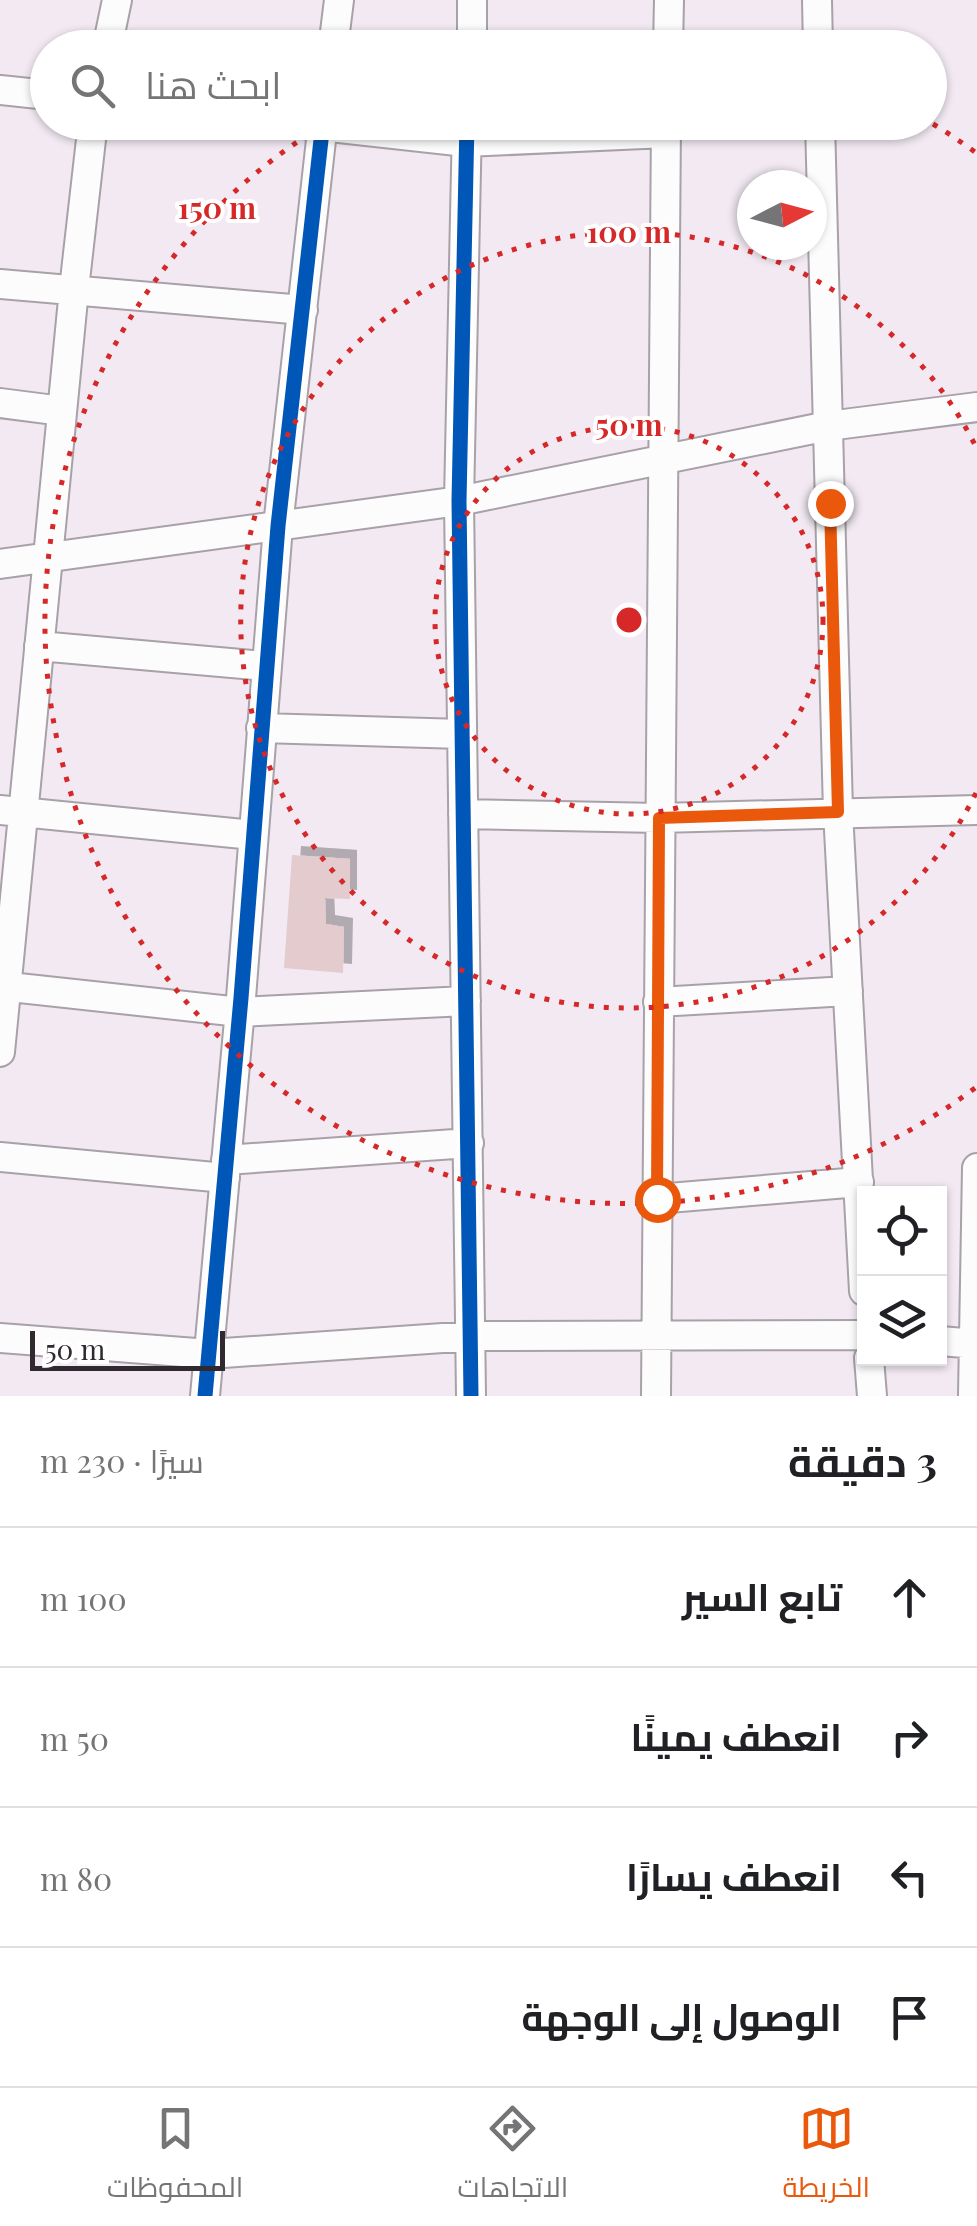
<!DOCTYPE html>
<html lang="ar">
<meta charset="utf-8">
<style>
:root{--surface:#fff;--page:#f6f6f6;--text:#202124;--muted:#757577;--line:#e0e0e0;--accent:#ea580c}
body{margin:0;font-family:"Playfair Display",Cairo,serif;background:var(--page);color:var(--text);direction:rtl}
.controls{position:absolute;right:30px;bottom:30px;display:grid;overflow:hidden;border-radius:0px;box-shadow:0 2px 8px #0004}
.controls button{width:90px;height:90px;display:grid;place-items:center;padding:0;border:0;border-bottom:2px solid var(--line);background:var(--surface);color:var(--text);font:50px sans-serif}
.compass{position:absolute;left:737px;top:170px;width:90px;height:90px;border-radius:50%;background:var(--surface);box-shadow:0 2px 8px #0004;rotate:84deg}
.scale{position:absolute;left:30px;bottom:25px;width:195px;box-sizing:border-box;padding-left:10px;border:5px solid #302a30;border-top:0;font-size:28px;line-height:35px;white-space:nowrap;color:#302a30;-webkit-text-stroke:8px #fff;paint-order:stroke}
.stop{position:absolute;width:30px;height:30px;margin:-22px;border:8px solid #ea580c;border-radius:50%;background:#fff}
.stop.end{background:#ea580c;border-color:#fff;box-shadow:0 2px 10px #0008}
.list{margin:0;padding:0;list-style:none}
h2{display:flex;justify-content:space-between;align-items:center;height:130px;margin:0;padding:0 40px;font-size:42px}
h2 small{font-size:32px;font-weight:400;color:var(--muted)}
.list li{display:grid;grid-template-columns:65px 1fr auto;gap:30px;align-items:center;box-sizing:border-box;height:140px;padding:0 40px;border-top:2px solid var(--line)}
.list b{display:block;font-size:38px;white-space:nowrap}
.list em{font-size:32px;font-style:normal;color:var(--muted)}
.icon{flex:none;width:55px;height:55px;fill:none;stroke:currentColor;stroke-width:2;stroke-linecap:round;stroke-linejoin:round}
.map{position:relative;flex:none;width:977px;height:1396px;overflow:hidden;direction:ltr}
.search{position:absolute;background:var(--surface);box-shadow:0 2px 8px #0004;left:30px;right:30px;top:30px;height:110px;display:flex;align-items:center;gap:25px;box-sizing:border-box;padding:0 35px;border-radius:55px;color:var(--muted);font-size:38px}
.sheet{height:690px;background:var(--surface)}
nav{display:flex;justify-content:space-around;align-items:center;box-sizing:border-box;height:140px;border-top:2px solid var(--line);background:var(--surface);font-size:28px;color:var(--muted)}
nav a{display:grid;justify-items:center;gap:5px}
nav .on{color:var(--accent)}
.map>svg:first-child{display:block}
.building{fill:#e3cbce;filter:url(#shadow)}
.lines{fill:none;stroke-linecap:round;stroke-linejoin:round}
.minor-casing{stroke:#a8a1a8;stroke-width:32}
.minor{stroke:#fdfcfd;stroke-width:28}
.cycleway-casing{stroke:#fff;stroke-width:21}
.cycleway{stroke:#0057b8;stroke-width:15}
.route{stroke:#ea580c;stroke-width:12}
.ring{fill:none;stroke:#d62828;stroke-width:5;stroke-dasharray:5 10}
.centre{fill:#d62828;stroke:#fff;stroke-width:5}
.ring-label{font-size:30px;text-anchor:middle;font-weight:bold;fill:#d62828;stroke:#fff;stroke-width:8;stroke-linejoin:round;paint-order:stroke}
</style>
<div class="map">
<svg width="977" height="1396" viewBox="0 0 977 1396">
<defs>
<filter id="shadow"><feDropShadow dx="9" dy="-9" stdDeviation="0" flood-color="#0004"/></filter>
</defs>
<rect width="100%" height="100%" fill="#f2e9f2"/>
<path class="building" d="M 292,855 L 350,859 L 350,899 L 325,898 L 326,924 L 344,927 L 343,973 L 284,968 Z"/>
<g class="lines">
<defs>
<path id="minor" d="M 817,0 L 818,48
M 107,48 L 117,0
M 333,48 L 339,0
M 472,48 L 472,0
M 668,48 L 669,0
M 0,90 L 48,95
M 285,122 L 466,142 L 666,133
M 467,122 L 459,501 L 471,1396
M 820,122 L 838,812 L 864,1291
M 0,284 L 303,310
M 0,403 L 62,411
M 0,564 L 459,501 L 828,426 L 977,407
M 39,646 L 265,666
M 261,728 L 462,734
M 0,810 L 253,835
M 463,814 L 659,818 L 977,810
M 0,986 L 240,1012 L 466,1001
M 658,1002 L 848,991
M 0,1052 L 74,289 L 93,122
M 0,1157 L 225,1178
M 226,1160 L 469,1143
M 657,1199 L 859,1182
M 0,1338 L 209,1354 L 472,1336 L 864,1335
M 940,1341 L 977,1344
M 869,1358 L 872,1396
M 205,1396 L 241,998 L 278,526 L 323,122
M 656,1396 L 666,122
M 973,1396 L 977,1168"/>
</defs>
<use href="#minor" class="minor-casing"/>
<use href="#minor" class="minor"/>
<defs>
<path id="cycleway" d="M 467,122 L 459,501 L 471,1396
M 205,1396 L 241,998 L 278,526 L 323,122"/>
</defs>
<use href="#cycleway" class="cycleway-casing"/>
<use href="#cycleway" class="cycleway"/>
</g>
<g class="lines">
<path class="route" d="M 657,1199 L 659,818 L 838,812 L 830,503"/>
</g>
<g class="ring">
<circle cx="629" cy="620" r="194"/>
<path d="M976 793A388 388 0 1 1 976 447"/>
<path d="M975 1088A582 582 0 1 1 325 124M528 47A582 582 0 0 1 730 47M933 124A582 582 0 0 1 975 152"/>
</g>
<circle cx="629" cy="620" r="15" class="centre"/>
<g class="ring-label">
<text x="217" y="219">150 m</text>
<text x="629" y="243">100 m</text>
<text x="629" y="436">50 m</text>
</g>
</svg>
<div class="controls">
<button><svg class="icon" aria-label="locate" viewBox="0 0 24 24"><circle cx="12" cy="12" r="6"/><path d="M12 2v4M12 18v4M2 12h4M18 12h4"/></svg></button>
<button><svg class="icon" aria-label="layers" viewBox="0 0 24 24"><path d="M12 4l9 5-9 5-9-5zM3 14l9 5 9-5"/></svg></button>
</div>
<svg class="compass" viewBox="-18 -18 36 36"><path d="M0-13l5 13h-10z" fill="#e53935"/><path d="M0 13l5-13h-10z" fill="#757577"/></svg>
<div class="scale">50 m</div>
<div class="stop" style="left:657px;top:1199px"></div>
<div class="stop end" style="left:830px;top:503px"></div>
<div class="search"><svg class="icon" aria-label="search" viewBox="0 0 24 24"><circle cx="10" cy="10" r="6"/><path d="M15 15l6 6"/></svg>ابحث هنا</div>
</div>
<section class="sheet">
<h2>3 دقيقة<small>سيرًا · 230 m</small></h2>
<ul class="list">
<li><svg class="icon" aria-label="ahead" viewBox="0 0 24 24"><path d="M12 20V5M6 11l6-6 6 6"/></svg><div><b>تابع السير</b></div><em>100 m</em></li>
<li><svg class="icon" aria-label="right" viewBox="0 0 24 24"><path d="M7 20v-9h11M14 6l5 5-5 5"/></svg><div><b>انعطف يمينًا</b></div><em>50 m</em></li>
<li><svg class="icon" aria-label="left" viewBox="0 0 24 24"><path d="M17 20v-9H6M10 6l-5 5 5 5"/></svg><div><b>انعطف يسارًا</b></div><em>80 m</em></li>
<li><svg class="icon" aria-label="arrive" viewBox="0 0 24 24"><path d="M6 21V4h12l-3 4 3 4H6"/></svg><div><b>الوصول إلى الوجهة</b></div></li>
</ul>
</section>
<nav>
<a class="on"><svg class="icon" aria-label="map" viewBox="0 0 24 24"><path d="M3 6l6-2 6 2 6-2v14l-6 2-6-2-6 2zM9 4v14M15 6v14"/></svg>الخريطة</a>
<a><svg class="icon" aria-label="directions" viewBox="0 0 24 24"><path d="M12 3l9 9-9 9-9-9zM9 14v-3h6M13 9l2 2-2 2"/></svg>الاتجاهات</a>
<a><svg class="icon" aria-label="saved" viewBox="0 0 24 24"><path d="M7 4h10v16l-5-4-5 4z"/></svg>المحفوظات</a>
</nav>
